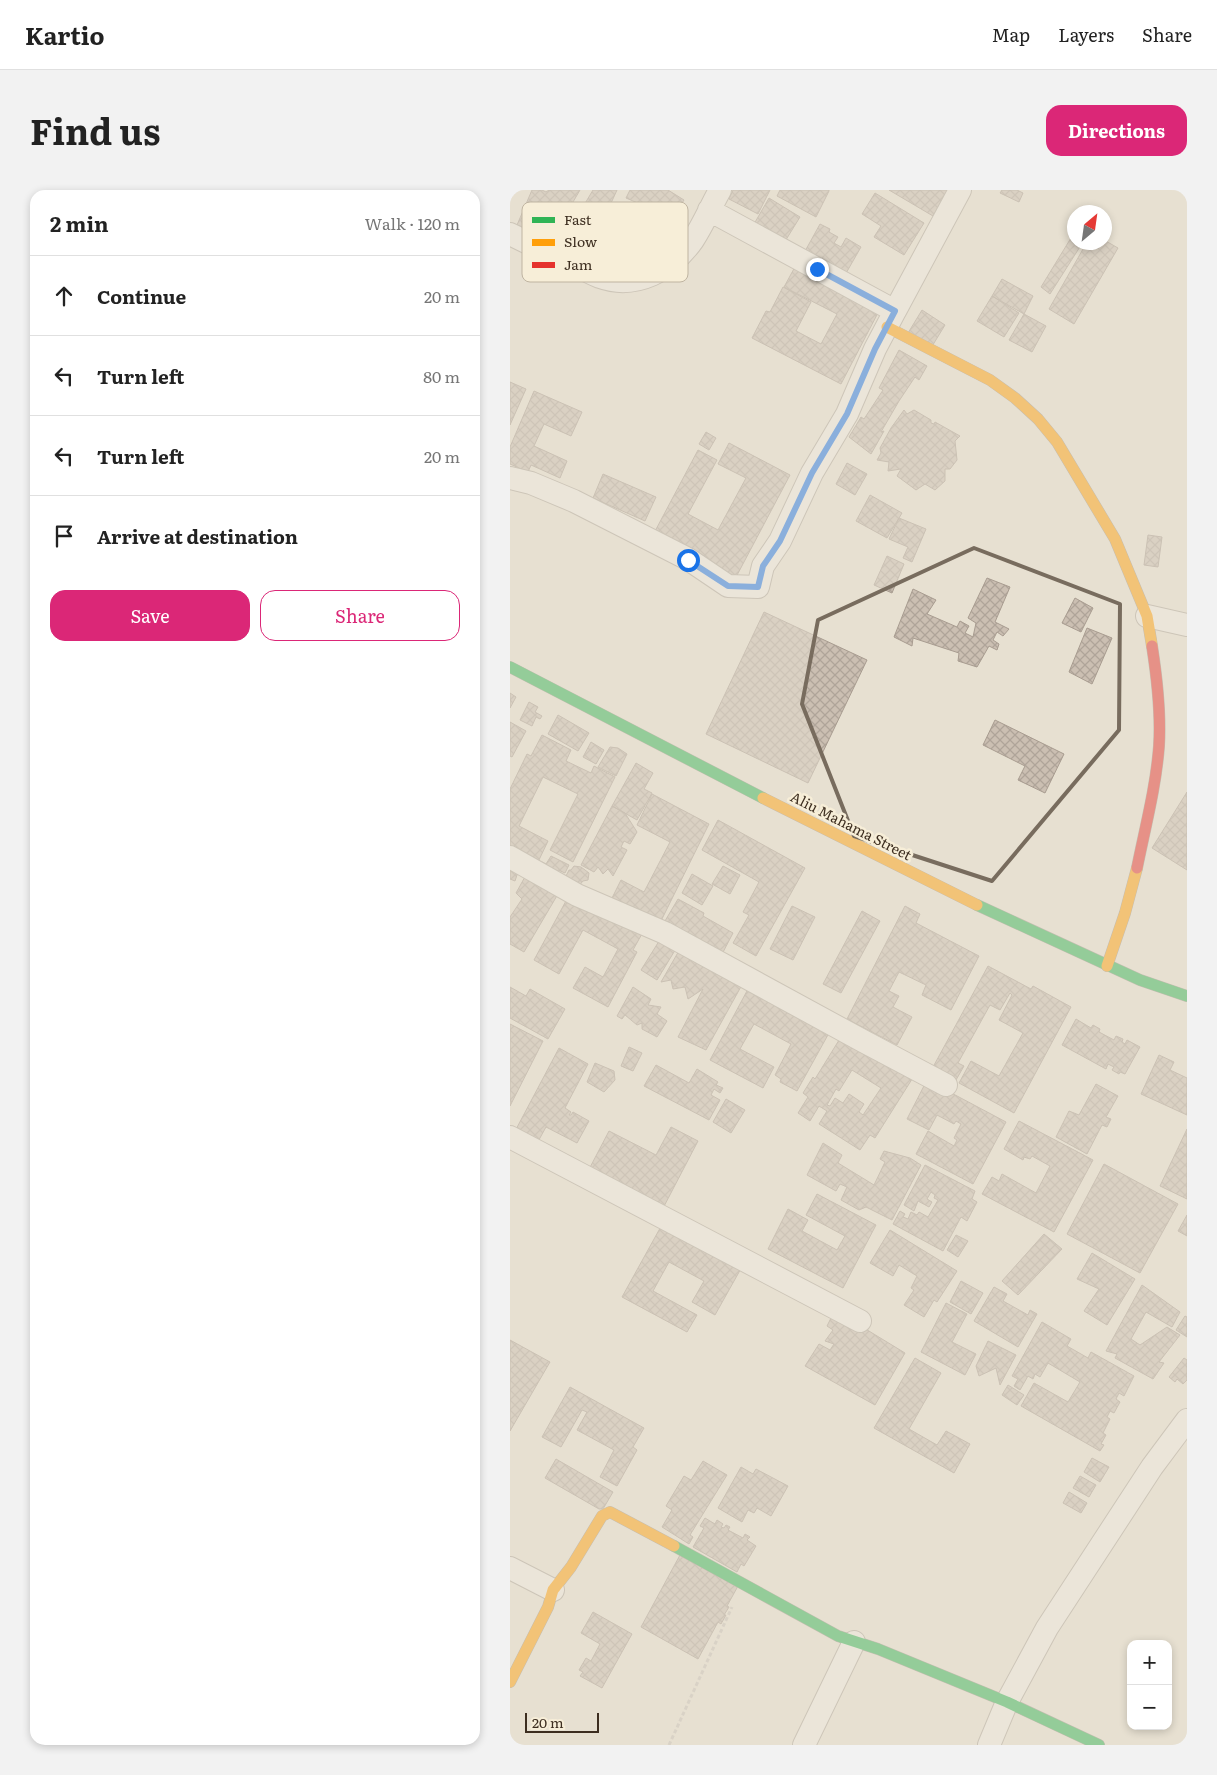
<!DOCTYPE html>
<meta charset="utf-8">
<style>
:root{--surface:#fff;--page:#f2f2f2;--text:#222;--muted:#767676;--line:#e0e0e0;--accent:#db2777}
body{margin:0;font-family:Literata,serif;background:var(--page);color:var(--text)}
.controls{position:absolute;right:15px;bottom:15px;display:grid;overflow:hidden;border-radius:10px;box-shadow:0 2px 8px #0003}
.controls button{width:45px;height:45px;display:grid;place-items:center;padding:0;border:0;border-bottom:1px solid var(--line);background:var(--surface);color:var(--text);font:25px sans-serif}
.compass{position:absolute;left:557px;top:15px;width:45px;height:45px;border-radius:50%;background:var(--surface);box-shadow:0 2px 8px #0003;rotate:29deg}
.scale{position:absolute;left:15px;bottom:12px;width:74px;box-sizing:border-box;padding-left:5px;border:2px solid #3d2e20;border-top:0;font-size:14px;line-height:18px;white-space:nowrap;color:#3d2e20;-webkit-text-stroke:4px #f7eed8;paint-order:stroke}
.stop{position:absolute;width:15px;height:15px;margin:-11px;border:4px solid #1a73e8;border-radius:50%;background:#fff}
.stop.end{background:#1a73e8;border-color:#fff;box-shadow:0 1px 5px #0008}
.list{margin:0;padding:0;list-style:none}
h2{display:flex;justify-content:space-between;align-items:center;height:65px;margin:0;padding:0 20px;font-size:21px}
h2 small{font-size:16px;font-weight:400;color:var(--muted)}
.list li{display:grid;grid-template-columns:32px 1fr auto;gap:15px;align-items:center;box-sizing:border-box;height:80px;padding:0 20px;border-top:1px solid var(--line)}
.list b{display:block;font-size:19px;white-space:nowrap}
.list em{font-size:16px;font-style:normal;color:var(--muted)}
.actions{display:flex;gap:10px;padding:15px 20px}
.actions a{flex:1;padding:11px 0;border:1px solid var(--accent);border-radius:15px;text-align:center;font-size:18px;color:var(--accent)}
.actions .main{background:var(--accent);color:#fff}
.icon{flex:none;width:28px;height:28px;fill:none;stroke:currentColor;stroke-width:2;stroke-linecap:round;stroke-linejoin:round}
.map{position:relative;flex:none;width:677px;height:1555px;overflow:hidden;border-radius:15px}
header{display:flex;align-items:center;gap:30px;box-sizing:border-box;height:70px;padding:0 25px;background:var(--surface);border-bottom:1px solid var(--line)}
header strong{font-size:24px}
nav{display:flex;gap:28px;margin-inline-start:auto;font-size:18px}
.intro{display:flex;align-items:center;justify-content:space-between;box-sizing:border-box;height:120px;padding:0 30px}
h1{margin:0;font-size:35px}
.button{padding:12px 22px;border-radius:15px;background:var(--accent);color:#fff;font-size:18px;font-weight:700}
main{display:flex;gap:30px;padding:0 30px}
aside{flex:1;background:var(--surface);border-radius:15px;box-shadow:0 2px 8px #0003}
.map>svg:first-child{display:block}
.building{fill:url(#building-cross-hatch);stroke:#a89c90;fill-rule:evenodd}
.lines{fill:none;stroke-linecap:round;stroke-linejoin:round}
.street-casing{stroke:#ada599;stroke-width:24}
.fast-casing{stroke:#9c958a;stroke-width:12}
.slow-casing{stroke:#9c958a;stroke-width:12}
.jam-casing{stroke:#9c958a;stroke-width:12}
.path{stroke:#c8c2b9;stroke-width:3;stroke-dasharray:4 2.5;stroke-linecap:butt}
.street{stroke:#efebe3;stroke-width:22}
.fast{stroke:#30b455;stroke-width:11}
.slow{stroke:#ff9f0a;stroke-width:11}
.jam{stroke:#e5322d;stroke-width:11}
.route{stroke:#1a73e8;stroke-width:6}
.marked{fill:none;stroke:#786c5e;stroke-width:4;stroke-linejoin:round}
.labels{text-anchor:middle;stroke-width:5;stroke-linejoin:round;paint-order:stroke}
.street-label{font-size:14px;fill:#3d2e20;stroke:#f7eed8}
.key{fill:#f7eed8;stroke:#bfb4a1;stroke-width:1}
.key-label{font-size:14px;fill:#3d2e20}
</style>
<header>
<strong>Kartio</strong>
<nav><a>Map</a><a>Layers</a><a>Share</a></nav>
</header>
<div class="intro"><h1>Find us</h1><a class="button">Directions</a></div>
<main>
<aside>
<h2>2 min<small>Walk · 120 m</small></h2>
<ul class="list">
<li><svg class="icon" aria-label="ahead" viewBox="0 0 24 24"><path d="M12 20V5M6 11l6-6 6 6"/></svg><div><b>Continue</b></div><em>20 m</em></li>
<li><svg class="icon" aria-label="left" viewBox="0 0 24 24"><path d="M17 20v-9H6M10 6l-5 5 5 5"/></svg><div><b>Turn left</b></div><em>80 m</em></li>
<li><svg class="icon" aria-label="left" viewBox="0 0 24 24"><path d="M17 20v-9H6M10 6l-5 5 5 5"/></svg><div><b>Turn left</b></div><em>20 m</em></li>
<li><svg class="icon" aria-label="arrive" viewBox="0 0 24 24"><path d="M6 21V4h12l-3 4 3 4H6"/></svg><div><b>Arrive at destination</b></div></li>
</ul>
<div class="actions"><a class="main">Save</a><a>Share</a></div>
</aside>
<div class="map">
<svg width="677" height="1555" viewBox="0 0 677 1555">
<defs>
<pattern id="building-cross-hatch" width="8" height="8" patternUnits="userSpaceOnUse" patternTransform="scale(1.25)"><rect width="8" height="8" fill="#cbbfb2"/><path d="M0 0l8 8M0 8l8-8" fill="none" stroke="#afa499"/></pattern>
</defs>
<rect width="100%" height="100%" fill="#e7e0d1"/>
<path class="building" d="M 22,0 L 32,0 L 36,2 L 39,0 L 70,0 L 42,48 L 7,35 Z
M 83,0 L 107,0 L 92,33 L 103,39 L 117,42 L 130,14 L 116,8 L 120,0 L 158,0 L 174,10 L 136,70 L 105,79 L 52,52 Z
M 223,0 L 260,0 L 248,24 L 219,9 Z
M 270,0 L 319,0 L 319,1 L 306,27 L 267,6 Z
M 379,0 L 438,0 L 423,26 Z
M 492,0 L 507,0 L 513,3 L 509,12 L 490,3 Z
M 365,3 L 414,33 L 394,65 L 364,47 L 371,36 L 352,24 Z
M 259,8 L 290,27 L 274,53 L 244,34 Z
M 310,34 L 320,39 L 319,42 L 328,47 L 324,53 L 331,57 L 336,48 L 351,57 L 335,85 L 294,63 Z
M 564,43 L 564,52 L 573,52 L 540,104 L 531,97 Z
M 594,50 L 608,58 L 564,134 L 539,119 L 577,52 L 594,52 Z
M 286,75 L 370,119 L 331,194 L 242,148 L 256,121 L 260,122 L 273,97 L 301,112 L 286,141 L 311,154 L 327,124 L 274,97 Z
M 492,89 L 523,106 L 514,124 L 482,106 Z
M 482,106 L 509,123 L 494,147 L 467,131 Z
M 412,120 L 435,135 L 421,158 L 398,143 Z
M 514,124 L 536,136 L 522,162 L 499,150 Z
M 389,160 L 417,176 L 409,190 L 405,187 L 389,211 L 371,242 L 374,241 L 361,264 L 339,247 L 351,227 L 354,229 L 373,200 L 369,198 Z
M 0,192 L 16,199 L 0,235 Z
M 24,201 L 72,222 L 61,246 L 34,234 L 24,256 L 57,271 L 50,288 L 21,275 L 18,282 L 0,274 L 0,257 Z
M 394,220 L 397,224 L 404,220 L 421,230 L 421,233 L 424,234 L 425,232 L 450,246 L 445,251 L 447,270 L 440,279 L 435,279 L 435,291 L 425,300 L 415,294 L 406,300 L 387,286 L 391,279 L 378,281 L 379,272 L 367,270 L 371,263 L 370,258 L 381,238 Z
M 196,242 L 206,248 L 199,260 L 189,254 Z
M 219,253 L 280,285 L 225,389 L 143,345 L 188,260 L 207,270 L 178,324 L 208,340 L 236,288 L 208,274 Z
M 337,273 L 357,284 L 345,305 L 326,294 Z
M 93,284 L 146,307 L 135,331 L 83,308 Z
M 360,305 L 392,323 L 377,348 L 346,331 Z
M 389,328 L 416,339 L 402,372 L 393,368 L 398,357 L 379,349 Z
M 638,345 L 652,347 L 648,377 L 634,375 Z
M 377,366 L 394,374 L 382,403 L 364,395 Z
M 477,388 L 500,397 L 485,432 L 499,439 L 493,446 L 487,442 L 483,450 L 489,454 L 487,460 L 479,456 L 467,477 L 448,471 L 449,463 L 403,448 L 402,456 L 384,447 L 403,399 L 426,410 L 417,424 L 447,437 L 450,431 L 459,436 L 455,443 L 463,447 L 466,433 L 458,428 Z
M 565,408 L 583,418 L 571,442 L 552,433 Z
M 254,422 L 357,470 L 298,593 L 196,544 Z
M 577,438 L 602,448 L 582,494 L 559,482 Z
M 0,503 L 6,507 L 0,518 Z
M 19,512 L 28,517 L 25,522 L 32,526 L 30,529 L 26,527 L 22,536 L 10,530 Z
M 48,525 L 79,543 L 68,561 L 38,544 Z
M 485,530 L 554,564 L 535,603 L 508,590 L 515,576 L 473,555 Z
M 0,532 L 16,541 L 2,567 L 0,566 Z
M 32,545 L 61,560 L 56,571 L 81,583 L 84,576 L 105,587 L 63,672 L 40,660 L 68,604 L 33,587 L 9,636 L 38,651 L 28,672 L 0,659 L 0,599 L 17,564 L 21,566 Z
M 81,552 L 94,560 L 86,574 L 73,567 Z
M 100,557 L 108,558 L 117,564 L 106,586 L 88,577 Z
M 126,573 L 143,583 L 134,599 L 142,603 L 127,630 L 102,616 Z
M 677,602 L 677,680 L 642,658 Z
M 142,604 L 199,634 L 147,739 L 100,712 L 111,690 L 134,702 L 160,652 L 127,635 Z
M 102,616 L 115,623 L 127,642 L 120,654 L 114,651 L 111,657 L 117,660 L 103,686 L 98,679 L 93,684 L 88,677 L 84,682 L 71,675 Z
M 208,630 L 295,678 L 246,766 L 223,753 L 239,725 L 233,722 L 249,692 L 192,660 Z
M 41,666 L 59,675 L 55,683 L 48,680 L 43,689 L 30,676 L 32,672 L 36,674 Z
M 0,675 L 9,679 L 5,691 L 0,689 Z
M 64,676 L 71,677 L 79,683 L 78,690 L 73,691 L 67,698 L 56,686 L 59,680 L 61,680 Z
M 213,676 L 230,685 L 220,704 L 202,694 Z
M 182,684 L 203,696 L 192,715 L 172,703 Z
M 16,685 L 48,704 L 14,762 L 0,754 L 0,727 L 12,709 L 6,703 Z
M 57,709 L 133,742 L 123,760 L 127,762 L 98,817 L 63,798 L 75,777 L 93,787 L 108,759 L 73,740 L 49,784 L 24,770 Z
M 168,709 L 194,723 L 193,726 L 223,743 L 210,768 L 152,736 Z
M 282,716 L 305,727 L 283,770 L 260,759 Z
M 395,716 L 410,724 L 406,733 L 469,766 L 441,820 L 412,805 L 416,795 L 389,782 L 379,801 L 389,806 L 383,817 L 402,827 L 387,855 L 337,829 Z
M 352,721 L 370,731 L 331,803 L 313,794 Z
M 151,748 L 167,757 L 147,790 L 131,780 Z
M 170,759 L 233,793 L 196,860 L 168,847 L 193,799 L 178,809 L 175,797 L 163,799 L 161,790 L 151,792 Z
M 478,776 L 521,799 L 523,796 L 561,817 L 504,923 L 449,893 L 461,871 L 489,886 L 513,843 L 489,830 L 502,805 L 500,803 L 490,820 L 480,815 L 448,873 L 454,876 L 446,890 L 423,877 Z
M 0,797 L 16,806 L 20,799 L 55,819 L 38,849 L 0,828 Z
M 123,797 L 141,809 L 138,815 L 151,817 L 147,824 L 157,831 L 147,847 L 132,839 L 132,833 L 127,835 L 115,825 L 112,829 L 107,826 Z
M 238,799 L 319,843 L 287,901 L 270,892 L 271,889 L 265,885 L 281,854 L 244,834 L 230,859 L 264,877 L 253,898 L 200,870 Z
M 566,829 L 581,838 L 583,835 L 590,839 L 589,842 L 604,850 L 606,846 L 613,849 L 612,852 L 615,854 L 617,850 L 630,857 L 615,884 L 610,882 L 609,884 L 602,880 L 604,877 L 598,874 L 596,879 L 552,855 Z
M 0,834 L 33,851 L 0,916 Z
M 334,842 L 404,886 L 365,948 L 360,945 L 350,960 L 309,934 L 317,921 L 309,916 L 300,931 L 288,923 L 298,907 L 293,903 L 303,887 L 305,889 ZM 342,880 L 371,898 L 353,925 L 349,922 L 354,914 L 339,904 L 333,913 L 325,908 L 320,916 L 317,915 L 326,899 L 329,901 Z
M 119,857 L 132,863 L 123,881 L 111,876 Z
M 49,858 L 78,874 L 55,918 L 61,922 L 59,925 L 61,925 L 63,922 L 79,931 L 67,953 L 36,937 L 25,957 L 3,945 Z
M 649,865 L 664,872 L 660,880 L 677,888 L 677,925 L 631,904 Z
M 85,873 L 104,881 L 105,890 L 94,902 L 77,892 Z
M 146,875 L 179,893 L 187,879 L 208,892 L 206,895 L 213,898 L 210,903 L 204,899 L 201,905 L 210,910 L 199,930 L 134,896 Z
M 417,890 L 496,932 L 463,994 L 406,964 L 418,941 L 444,956 L 447,950 L 444,948 L 451,934 L 446,931 L 444,934 L 427,925 L 419,940 L 397,929 Z
M 586,894 L 608,906 L 596,927 L 601,929 L 597,937 L 592,935 L 577,964 L 546,947 L 559,921 L 569,925 Z
M 216,909 L 235,920 L 221,943 L 203,932 Z
M 509,931 L 583,970 L 544,1042 L 472,1004 L 482,987 L 489,991 L 492,984 L 526,1003 L 540,976 L 522,966 L 520,969 L 514,967 L 513,970 L 494,959 Z
M 161,937 L 188,951 L 150,1024 L 76,985 L 99,941 L 146,965 Z
M 677,939 L 677,1009 L 650,996 Z
M 313,953 L 332,965 L 328,973 L 364,995 L 375,972 L 370,969 L 374,961 L 400,968 L 411,975 L 382,1030 L 356,1017 L 349,1020 L 331,1010 L 337,997 L 330,994 L 326,1001 L 297,985 Z
M 594,974 L 668,1014 L 630,1083 L 557,1044 Z
M 415,975 L 465,1001 L 462,1009 L 467,1012 L 457,1031 L 451,1027 L 433,1061 L 383,1034 L 390,1021 L 395,1024 L 393,1027 L 398,1029 L 401,1022 L 407,1025 L 409,1022 L 418,1027 L 428,1010 L 424,1008 L 425,1005 L 421,1002 L 417,1009 L 422,1012 L 419,1017 L 408,1011 L 404,1021 L 394,1015 Z
M 307,1004 L 366,1035 L 333,1098 L 258,1059 L 278,1019 L 298,1030 L 292,1041 L 327,1060 L 335,1046 L 296,1025 Z
M 677,1025 L 677,1046 L 668,1041 Z
M 154,1031 L 233,1075 L 205,1125 L 182,1112 L 194,1091 L 159,1072 L 143,1101 L 187,1125 L 177,1142 L 112,1107 Z
M 380,1040 L 447,1081 L 427,1112 L 424,1110 L 414,1127 L 394,1115 L 404,1100 L 401,1098 L 407,1086 L 389,1075 L 383,1086 L 360,1073 Z
M 534,1044 L 552,1059 L 508,1105 L 492,1091 Z
M 446,1045 L 458,1051 L 448,1067 L 437,1060 Z
M 582,1063 L 625,1089 L 597,1135 L 574,1121 L 589,1099 L 567,1089 Z
M 451,1091 L 473,1103 L 461,1124 L 440,1112 Z
M 632,1095 L 670,1122 L 662,1137 L 636,1122 L 621,1149 L 630,1155 L 657,1137 L 670,1145 L 649,1172 L 654,1173 L 643,1189 L 605,1168 L 607,1164 L 596,1161 Z
M 484,1097 L 497,1104 L 493,1111 L 518,1125 L 520,1120 L 527,1124 L 508,1157 L 464,1131 Z
M 436,1113 L 457,1124 L 442,1152 L 466,1164 L 455,1185 L 411,1162 Z
M 331,1124 L 395,1163 L 365,1215 L 295,1176 L 309,1154 L 320,1160 L 324,1154 L 315,1151 L 323,1140 L 317,1136 L 321,1128 Z
M 675,1126 L 677,1127 L 677,1147 L 666,1140 Z
M 532,1132 L 561,1149 L 557,1156 L 578,1168 L 581,1162 L 624,1186 L 614,1206 L 609,1203 L 606,1209 L 610,1212 L 604,1223 L 600,1221 L 597,1227 L 600,1229 L 593,1243 L 596,1245 L 591,1254 L 594,1255 L 590,1261 L 511,1216 L 524,1193 L 558,1212 L 570,1192 L 538,1173 L 530,1187 L 525,1184 L 523,1189 L 518,1186 L 510,1200 L 504,1196 L 508,1189 L 502,1186 Z
M 0,1150 L 40,1172 L 0,1241 Z
M 478,1151 L 506,1165 L 490,1195 L 486,1178 L 469,1186 L 466,1176 Z
M 405,1168 L 431,1183 L 399,1239 L 427,1255 L 436,1241 L 460,1254 L 444,1283 L 364,1238 Z
M 674,1168 L 677,1170 L 677,1190 L 673,1194 L 667,1189 L 665,1192 L 659,1187 Z
M 498,1195 L 514,1205 L 507,1215 L 492,1205 Z
M 60,1197 L 134,1238 L 123,1257 L 127,1260 L 107,1296 L 90,1287 L 104,1260 L 67,1240 L 77,1222 L 72,1220 L 51,1257 L 32,1247 Z
M 582,1268 L 599,1277 L 590,1292 L 574,1282 Z
M 46,1269 L 103,1302 L 93,1319 L 89,1319 L 35,1288 Z
M 193,1271 L 217,1285 L 180,1345 L 183,1347 L 179,1354 L 152,1337 L 162,1320 L 156,1316 L 174,1286 L 181,1290 Z
M 231,1277 L 243,1284 L 246,1279 L 278,1296 L 261,1326 L 247,1318 L 244,1323 L 238,1320 L 232,1332 L 208,1318 Z
M 570,1286 L 586,1295 L 579,1307 L 563,1298 Z
M 559,1302 L 577,1313 L 571,1323 L 553,1313 Z
M 195,1328 L 205,1334 L 207,1330 L 213,1334 L 211,1337 L 214,1338 L 216,1335 L 220,1337 L 218,1340 L 233,1348 L 235,1344 L 240,1347 L 237,1350 L 246,1356 L 234,1376 L 231,1374 L 227,1382 L 183,1357 L 194,1338 L 190,1336 Z
M 170,1365 L 228,1396 L 217,1416 L 219,1417 L 214,1425 L 216,1425 L 211,1434 L 208,1432 L 188,1469 L 131,1437 Z
M 83,1422 L 122,1444 L 92,1498 L 70,1486 L 73,1482 L 69,1480 L 76,1468 L 81,1471 L 90,1454 L 71,1443 Z"/>
<g class="lines">
<defs>
<path id="street" d="M 199,20 L 385,121 L 450,0
M 0,44 C 20,54 39,63 59,72 C 69,77 80,83 90,87 C 126,100 162,80 183,50 C 193,35 201,16 210,0
M 0,288 L 21,293 L 64,311 L 178,369 L 218,396 L 248,397 L 253,376 L 270,351 L 302,283 L 337,224 L 365,159 L 385,121
M 637,426 L 677,435
M 0,667 L 67,705 L 155,743 L 353,851 L 436,895
M 0,947 L 350,1131
M 0,1378 L 43,1400
M 294,1555 L 344,1452
M 479,1555 L 497,1512 L 537,1438 L 642,1277 L 677,1230"/>
<path id="fast" d="M 0,477 L 253,608
M 467,715 L 630,790 L 677,806
M 164,1356 L 328,1446 L 368,1459 L 497,1512 L 589,1555"/>
<path id="slow" d="M 377,137 L 480,190 L 505,208 L 528,229 L 547,252 L 605,349 L 637,426 L 642,456
M 253,608 L 467,715
M 597,776 L 615,723 L 627,678
M 0,1492 L 38,1417 L 43,1400 L 61,1377 L 92,1326 L 100,1322 L 164,1356"/>
<path id="jam" d="M 627,678 C 635,638 646,597 649,556 C 651,524 647,488 642,456"/>
</defs>
<use href="#street" class="street-casing"/>
<use href="#fast" class="fast-casing"/>
<use href="#slow" class="slow-casing"/>
<use href="#jam" class="jam-casing"/>
<path class="path" d="M 159,1555 L 222,1417"/>
<use href="#street" class="street"/>
<use href="#fast" class="fast"/>
<use href="#slow" class="slow"/>
<use href="#jam" class="jam"/>
</g>
<g class="lines">
<path class="route" d="M 178,370 L 218,396 L 248,397 L 253,376 L 270,351 L 302,283 L 337,224 L 365,159 L 385,121 L 307,79"/>
</g>
<path d="M0 0H677V1555H0ZM 464,358 L 610,414 L 609,540 L 482,691 L 344,646 L 292,514 L 308,430 Z" fill="#e7e0d1" fill-opacity=".55" fill-rule="evenodd"/>
<path class="marked" d="M 464,358 L 610,414 L 609,540 L 482,691 L 344,646 L 292,514 L 308,430 Z"/>
<g class="labels">
<g class="street-label">
<text transform="translate(341 636) rotate(27)" y="5">Aliu Mahama Street</text>
</g>
</g>
<rect x="12" y="12" width="166" height="80" rx="8" class="key"/>
<rect x="22" y="27" width="23" height="6" fill="#30b455"/>
<rect x="22" y="49" width="23" height="7" fill="#ff9f0a"/>
<rect x="22" y="72" width="23" height="6" fill="#e5322d"/>
<g class="key-label">
<text x="54" y="35">Fast</text>
<text x="54" y="57">Slow</text>
<text x="54" y="80">Jam</text>
</g>
</svg>
<div class="controls">
<button>+</button>
<button>−</button>
</div>
<svg class="compass" viewBox="-18 -18 36 36"><path d="M0-13l5 13h-10z" fill="#e53935"/><path d="M0 13l5-13h-10z" fill="#767676"/></svg>
<div class="scale">20 m</div>
<div class="stop" style="left:178px;top:370px"></div>
<div class="stop end" style="left:307px;top:79px"></div>
</div>
</main>
